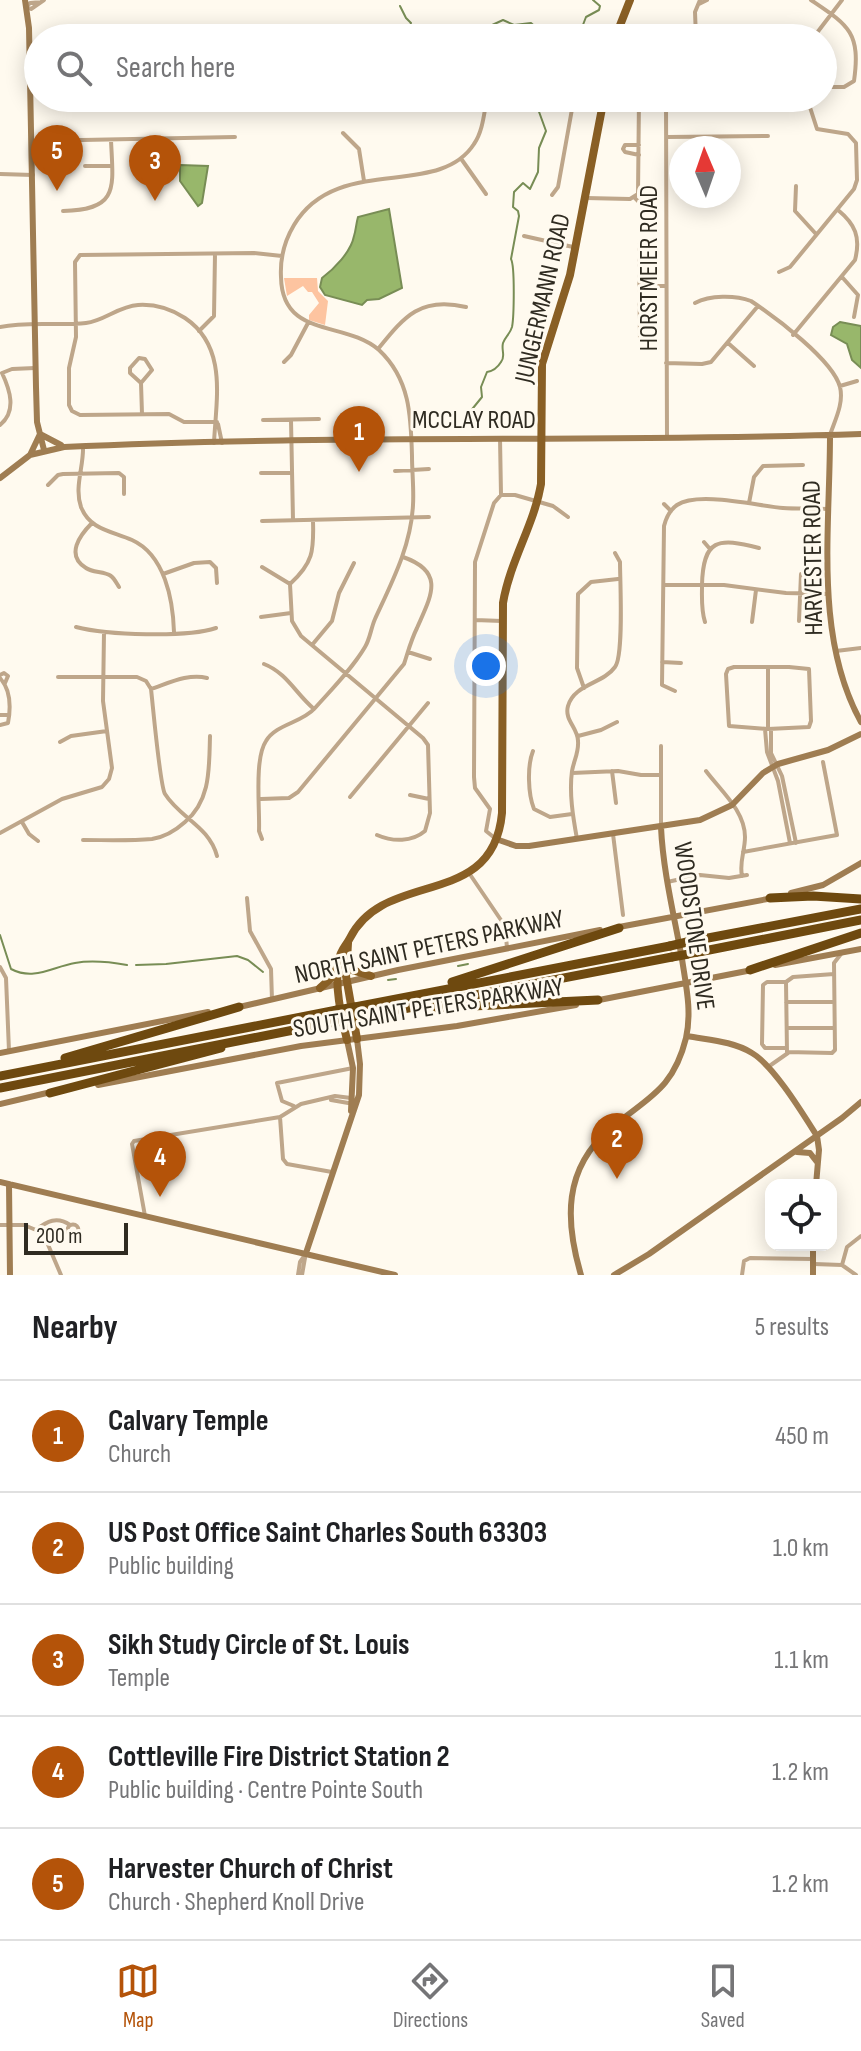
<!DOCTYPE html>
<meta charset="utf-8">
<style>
:root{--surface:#fff;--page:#f2f2f2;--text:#202124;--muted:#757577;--line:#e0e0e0;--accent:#b45309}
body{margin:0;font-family:"Sofia Sans Condensed",sans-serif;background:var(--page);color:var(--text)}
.controls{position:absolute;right:24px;bottom:24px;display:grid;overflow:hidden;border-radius:16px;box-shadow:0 4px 20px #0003}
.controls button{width:72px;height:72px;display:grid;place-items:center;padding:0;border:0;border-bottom:2px solid var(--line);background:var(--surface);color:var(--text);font:40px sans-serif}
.compass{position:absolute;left:669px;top:136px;width:72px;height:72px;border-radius:50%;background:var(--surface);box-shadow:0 4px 20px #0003;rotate:358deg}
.scale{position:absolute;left:24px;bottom:20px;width:104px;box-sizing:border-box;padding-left:8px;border:4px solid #2f2b21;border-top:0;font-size:22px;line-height:28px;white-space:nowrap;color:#2f2b21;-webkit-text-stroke:6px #fffaef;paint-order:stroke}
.you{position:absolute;left:486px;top:666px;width:28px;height:28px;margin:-20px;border:6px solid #fff;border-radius:50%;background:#1a73e8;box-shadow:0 0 0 12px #1a73e833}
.badge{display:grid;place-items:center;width:52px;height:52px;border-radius:50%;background:var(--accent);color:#fff;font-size:26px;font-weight:700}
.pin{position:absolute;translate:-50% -66px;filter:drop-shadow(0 2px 4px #0008)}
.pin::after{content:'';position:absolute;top:42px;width:28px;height:24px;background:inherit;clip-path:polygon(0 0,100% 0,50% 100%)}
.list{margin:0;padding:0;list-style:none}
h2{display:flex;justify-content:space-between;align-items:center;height:104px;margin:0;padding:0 32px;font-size:34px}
h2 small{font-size:26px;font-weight:400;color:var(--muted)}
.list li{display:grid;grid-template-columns:52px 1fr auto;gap:24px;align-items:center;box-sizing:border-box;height:112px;padding:0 32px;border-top:2px solid var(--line)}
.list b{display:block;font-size:30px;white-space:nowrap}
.list p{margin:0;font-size:26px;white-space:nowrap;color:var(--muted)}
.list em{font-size:26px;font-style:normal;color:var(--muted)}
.icon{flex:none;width:44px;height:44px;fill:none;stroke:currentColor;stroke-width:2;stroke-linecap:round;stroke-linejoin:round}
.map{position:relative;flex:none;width:861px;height:1275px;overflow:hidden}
.search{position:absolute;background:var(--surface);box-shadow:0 4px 20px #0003;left:24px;right:24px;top:24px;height:88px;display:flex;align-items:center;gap:20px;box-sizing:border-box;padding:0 28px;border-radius:44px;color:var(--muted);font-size:30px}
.sheet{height:664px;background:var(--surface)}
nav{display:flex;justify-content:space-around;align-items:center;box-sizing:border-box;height:112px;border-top:2px solid var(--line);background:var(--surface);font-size:22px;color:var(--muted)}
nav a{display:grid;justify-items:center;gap:4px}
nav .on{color:var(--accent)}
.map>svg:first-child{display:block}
.green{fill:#fdc4a0}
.water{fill:#98b76b;stroke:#788d55;stroke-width:2}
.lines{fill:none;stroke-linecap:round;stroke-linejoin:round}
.stream{stroke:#788d55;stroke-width:2}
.street{stroke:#bea68a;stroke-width:4}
.secondary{stroke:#9f7d52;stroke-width:6}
.primary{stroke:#895f25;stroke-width:8}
.highway{stroke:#6e490f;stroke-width:9}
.highway-bridge{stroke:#6e490f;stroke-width:9}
.labels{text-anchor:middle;stroke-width:6;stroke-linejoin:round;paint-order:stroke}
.street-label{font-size:26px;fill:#2f2b21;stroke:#fffaef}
</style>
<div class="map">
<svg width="861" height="1275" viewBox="0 0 861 1275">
<rect width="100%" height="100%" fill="#fffaef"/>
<path class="green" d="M 284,278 L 317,278 L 318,291 L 328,301 L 325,325 L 309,320 L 309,315 L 319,303 L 312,292 L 308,292 L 303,286 L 287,296 Z"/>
<path class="water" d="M 180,165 L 208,166 L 202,203 L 198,206 L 180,181 Z
M 389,209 L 402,288 L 379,299 L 367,300 L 362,305 L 325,295 L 320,287 L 322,278 C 334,269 351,252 354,236 C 356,230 356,224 358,217 Z
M 840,322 L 861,326 L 861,368 L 852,360 L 847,344 L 831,335 L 833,327 Z"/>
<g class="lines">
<path class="stream" d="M 400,6 L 406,18 L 411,23 L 409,28 L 413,38
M 490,26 L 503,20 L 514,25 L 531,23 L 541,32 L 542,38
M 471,38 L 484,29
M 569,38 L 581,30 L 586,17 L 599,10 L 600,6 L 593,0
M 264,98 L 273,108 L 280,106 L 286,98
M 301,98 L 306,98
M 344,98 L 352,98
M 254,107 L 260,98
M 468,425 L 469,413 L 482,397 L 481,387 L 487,372 C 493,371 498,367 501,362 C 506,356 501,351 503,343 C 505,337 510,334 512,327 C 514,317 515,266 511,259 L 519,216 L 518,211 L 513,207 L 514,192 L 523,183 L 530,189 L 538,172 L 539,148 L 546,131 L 538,109 L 545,98
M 0,935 L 11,969 C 34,981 52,967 75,963 C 92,960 110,962 127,965
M 136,965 L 166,964 L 237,956 L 248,960 L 263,972
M 458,966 L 468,964
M 388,980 L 396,979"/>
<path class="street" d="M 811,0 C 848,25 861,32 854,81 L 844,87 L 823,87
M 699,4 L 707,0
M 26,7 L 31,9 L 44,0
M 26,7 L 30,3 L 41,2
M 753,36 L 755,38
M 55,38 L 59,33 L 71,38
M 78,38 C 91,27 112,24 126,34
M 696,38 L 695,12 L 700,0
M 813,38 L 842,0
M 29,80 L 38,80
M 666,98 L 667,438
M 343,133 L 359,149 L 364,181
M 667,137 L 768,136
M 31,141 L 235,137
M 639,145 L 625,145 L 623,149 L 625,152 L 639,155
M 462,160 L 486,194
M 85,166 L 112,166
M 0,174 L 33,175
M 796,186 L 795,211 L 816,234
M 552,195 L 558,187 L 574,98
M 634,197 L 640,203 L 643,202 L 644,198 L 639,192
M 586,198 L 630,199 L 638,194 L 639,98
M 63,211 C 120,210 113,187 111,140
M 524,236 L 573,247
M 639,245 L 640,340
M 779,272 L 790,267 L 854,189 L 857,180 L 856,143 L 848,134 L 817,129 L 807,98
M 842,277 L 858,295 L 854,317
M 641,286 L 666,286
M 695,303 C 710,295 735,295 751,301 C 775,317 833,360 840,387 C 844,403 835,420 830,435
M 0,327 C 28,321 58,326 86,323 C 104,321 119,306 138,305 C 154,304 171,309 185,318 C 228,347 216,399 214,443
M 199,331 L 214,316 L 215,254
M 793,335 L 855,260 C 861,237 855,224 838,210
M 728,343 L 754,366
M 378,349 C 404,317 420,296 466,307
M 284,362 L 291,355 L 308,323
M 666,363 L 702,364 L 711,362 L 758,306
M 2,373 L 12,369 L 35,368
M 141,383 L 152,370 L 145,359 L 139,358 L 130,368 L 130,373 L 141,383 L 142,414
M 840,386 L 857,381
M 263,420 L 319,419
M 291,420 L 293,520
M 217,422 L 184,422 L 169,414 L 80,415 L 72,411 L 69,405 L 69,368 L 76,337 L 75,262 L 80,255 L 254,253 L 282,256
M 218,424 L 222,443
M 0,425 C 17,411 10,390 2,373
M 500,438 L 501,495
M 83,446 C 84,466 74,487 81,507 C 90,530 112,531 132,540 C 165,555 173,600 174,632
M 395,471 L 429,469
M 261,473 L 291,473
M 48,485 L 58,475 L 63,474 L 119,473 L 124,477 L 124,494
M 749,503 L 754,477 L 763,466 L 803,465
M 664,504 L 671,511
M 262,521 L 429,517
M 92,523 C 80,535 65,555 86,568 C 93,573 104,571 111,576 C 114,578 117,584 119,587
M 704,542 L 710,549
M 262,567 L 290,584 L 292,621 L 301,636 L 423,738 L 428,745 L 430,813 L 425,831 C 412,842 393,842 377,835
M 163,574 L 194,563 L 210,562 L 216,568 L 217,583
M 290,584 C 313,563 314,551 313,521
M 664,585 L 724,585 L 786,593 L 829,594
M 261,617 L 291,613
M 475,620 L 502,621
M 799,621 L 801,574
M 705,622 C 701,610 702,598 702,585 C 703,539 718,537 759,548
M 752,622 L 756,590
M 76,627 C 107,635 186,638 216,628
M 312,645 L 332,621 L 339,593 L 354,563
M 836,651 L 861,648
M 408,652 L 430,659
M 662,662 L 681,663
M 264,664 C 287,673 296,694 314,709
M 734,667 L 789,667 L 809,669 L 811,721 L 809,727 L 768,729 L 729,726 L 726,674 L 728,669 Z
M 768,667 L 768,729
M 0,675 L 4,673 L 8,676 L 5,683
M 58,677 L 137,677 L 146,681 L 151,689 C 153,706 160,786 165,794 C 180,818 209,826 217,856
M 0,678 C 11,690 11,707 8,723 L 0,725
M 584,688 L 577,668 L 578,594 L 591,582 L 618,579
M 151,689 C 169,683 189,673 207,678
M 675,691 L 662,685 L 664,526 C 666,518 670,510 677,505 C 698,491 758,506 783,508 C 797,509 813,508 827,509
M 0,715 L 9,715
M 765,729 L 767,752 L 778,781 L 790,843
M 771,729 L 771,753 L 782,776 L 796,843
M 578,736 L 601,730 L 617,722
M 60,742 L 71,736 L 107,731
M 661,746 L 661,827
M 533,751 C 527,766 528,794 534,809 L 550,817 L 572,814
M 612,771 L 616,803
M 706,771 C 721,791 745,811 745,837 C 745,851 739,862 742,876
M 572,773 L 618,771 L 641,775 L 661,775
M 410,795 L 429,799
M 350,797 L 428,703
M 261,799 L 289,798 L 298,792 L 404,664 C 408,652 411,640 417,628 C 431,596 446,572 403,557
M 22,822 L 29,834 L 38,841
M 0,833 L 62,799 L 102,787 L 109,779 L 112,768 L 103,701 L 104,632
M 613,834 L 623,915
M 262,839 L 259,831 C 260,809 254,759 266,741 C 276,724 302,723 315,708 C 332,689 352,669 365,647 C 370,639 371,628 375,619 C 392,582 411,546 413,505 C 414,489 412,472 412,456 C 411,416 410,379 379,350 C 345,320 282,339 281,277 C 280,259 285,240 294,225 C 337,153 438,200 474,144 C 483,131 484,113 487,98
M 496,839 L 486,831 L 490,809 L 475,788 L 474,777 L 475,562 L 494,503 L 501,495 L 515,495 L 553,506 L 568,517
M 577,839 C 573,817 569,793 572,771 C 574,760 579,752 578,741 C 578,728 564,720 568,706 C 574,684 603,684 615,667 C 624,656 620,580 620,562 L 615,553
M 83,840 C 106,840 129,841 152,839 C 165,837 175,831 185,822 C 211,800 209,768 210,736
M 743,852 L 837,835 L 823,762
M 469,873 L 505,926 L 507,948
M 667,882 L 700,875 L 729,878 L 747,875
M 247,898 L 250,931 L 271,969 L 272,1000
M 0,967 L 6,978 L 9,1051
M 786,982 L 787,1052 L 832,1053 L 835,1050 L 834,963 L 841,954
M 786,982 L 767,982 L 763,985 L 762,1044 L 765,1048 L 787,1048
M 786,982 L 793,977 L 834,974
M 786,1002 L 834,1002
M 787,1028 L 834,1028
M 768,1067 L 788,1053
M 331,1100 L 354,1104
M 294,1106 L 282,1101 L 277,1083 L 353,1068
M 332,1172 L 287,1164 L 283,1159 L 280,1117 L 301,1104 L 335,1096 L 351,1098
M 145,1216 L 132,1144 L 134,1141 L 280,1117
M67.5 1230a5.5 5.5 0 1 1 11 0a5.5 5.5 0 1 1-11 0Z
M 0,1225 L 24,1225 L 36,1230 C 47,1221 57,1216 70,1225
M 36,1230 L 46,1240 L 61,1275
M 814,1264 L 842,1265 L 856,1275
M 842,1265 L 847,1247 L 861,1236
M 298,1275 L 300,1262 L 305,1255
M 302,1275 L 305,1258
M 742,1275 L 744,1261 L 750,1258 L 813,1259"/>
<path class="secondary" d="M 25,0 L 29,28 L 36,387 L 37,422 L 44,450
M 40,434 L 61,445
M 830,435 C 830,530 814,637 861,722
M 30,455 L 40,434
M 0,478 L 30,455 L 64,447 C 330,434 596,443 861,434
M 496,839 L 516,846 L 529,846 L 700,820 L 732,805 L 763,773 L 778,764 L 828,750 L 861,734
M 791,893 L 823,885 L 861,863
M 619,927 L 773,898
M 775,965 L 861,949
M 594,1001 L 752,970
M 235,1008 L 398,970 L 600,930
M 687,1036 C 708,1040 733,1041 752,1053 C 774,1066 803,1114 817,1136 L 819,1150 L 816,1185
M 347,1040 L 353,1068 L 351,1111
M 0,1053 L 208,1012
M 98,1085 L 301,1046 L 457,1026 L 576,1005
M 0,1104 L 51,1092
M 797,1152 L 810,1153 L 817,1162
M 0,1182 L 395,1275
M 9,1184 L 10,1275
M 306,1253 L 359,1095 L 360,1064 L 357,1039
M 581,1275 C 565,1221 563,1169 610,1129 C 646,1098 673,1091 686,1038 C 692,1011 686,986 682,959 C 674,915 663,871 661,827
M 614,1275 L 649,1254 L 842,1118 L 861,1102
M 813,1275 L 813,1245"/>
<path class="primary" d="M 615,38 L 630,0
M 348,943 L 346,976 L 357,1039
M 348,961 L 352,970 L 371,976
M 320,988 L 330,979 L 334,969
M 347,1040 C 341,1015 334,985 339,960 C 340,950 346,946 350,938 C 385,868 493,911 502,813 L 503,603 C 510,561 534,525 541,484 L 542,364 L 570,275 L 604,98"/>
<path class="highway" d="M 770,898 L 813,896 L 861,899
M 687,942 L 861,909
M 689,954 L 861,920
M 750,970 L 861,933
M 452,982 L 619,928
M 355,1007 L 670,946
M 430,1008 L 598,1000
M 357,1018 L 672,957
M 65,1058 L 239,1007
M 0,1076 L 337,1010
M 0,1088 L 339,1021
M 50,1093 L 221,1048"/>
<path class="highway-bridge" d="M 670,946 L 687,942
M 672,957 L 689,954
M 337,1010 L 355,1007
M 339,1021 L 357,1018"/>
</g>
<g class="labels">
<g class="street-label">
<text transform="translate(648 268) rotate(-90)" y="9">HORSTMEIER ROAD</text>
<text transform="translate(542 298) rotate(-77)" y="9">JUNGERMANN ROAD</text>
<text x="474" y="428">MCCLAY ROAD</text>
<text transform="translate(812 558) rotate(-91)" y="9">HARVESTER ROAD</text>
<text transform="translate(695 926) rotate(82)" y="9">WOODSTONE DRIVE</text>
<text transform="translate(429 946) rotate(-12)" y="9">NORTH SAINT PETERS PARKWAY</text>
<text transform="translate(428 1007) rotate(-9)" y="9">SOUTH SAINT PETERS PARKWAY</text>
</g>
</g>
</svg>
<div class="controls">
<button><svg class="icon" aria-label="locate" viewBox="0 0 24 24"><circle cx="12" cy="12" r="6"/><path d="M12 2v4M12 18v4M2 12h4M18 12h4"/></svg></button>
</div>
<svg class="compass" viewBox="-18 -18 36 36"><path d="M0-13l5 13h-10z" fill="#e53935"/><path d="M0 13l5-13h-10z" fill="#757577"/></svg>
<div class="scale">200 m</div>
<div class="you"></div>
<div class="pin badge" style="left:359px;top:472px">1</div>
<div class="pin badge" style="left:617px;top:1179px">2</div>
<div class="pin badge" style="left:155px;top:201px">3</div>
<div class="pin badge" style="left:160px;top:1197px">4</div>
<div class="pin badge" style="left:57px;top:191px">5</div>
<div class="search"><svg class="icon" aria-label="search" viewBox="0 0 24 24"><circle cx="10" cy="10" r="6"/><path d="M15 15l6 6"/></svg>Search here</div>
</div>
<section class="sheet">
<h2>Nearby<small>5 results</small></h2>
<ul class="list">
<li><span class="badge">1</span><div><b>Calvary Temple</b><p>Church</p></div><em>450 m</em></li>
<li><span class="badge">2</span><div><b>US Post Office Saint Charles South 63303</b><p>Public building</p></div><em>1.0 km</em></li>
<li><span class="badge">3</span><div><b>Sikh Study Circle of St. Louis</b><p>Temple</p></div><em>1.1 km</em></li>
<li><span class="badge">4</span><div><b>Cottleville Fire District Station 2</b><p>Public building · Centre Pointe South</p></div><em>1.2 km</em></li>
<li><span class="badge">5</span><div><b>Harvester Church of Christ</b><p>Church · Shepherd Knoll Drive</p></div><em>1.2 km</em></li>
</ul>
</section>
<nav>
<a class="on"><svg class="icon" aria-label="map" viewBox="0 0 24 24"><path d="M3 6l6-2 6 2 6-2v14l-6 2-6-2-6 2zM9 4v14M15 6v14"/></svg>Map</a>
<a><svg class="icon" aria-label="directions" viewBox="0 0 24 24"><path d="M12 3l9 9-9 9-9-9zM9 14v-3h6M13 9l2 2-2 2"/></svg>Directions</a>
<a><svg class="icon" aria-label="saved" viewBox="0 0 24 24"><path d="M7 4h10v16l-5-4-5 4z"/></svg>Saved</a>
</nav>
